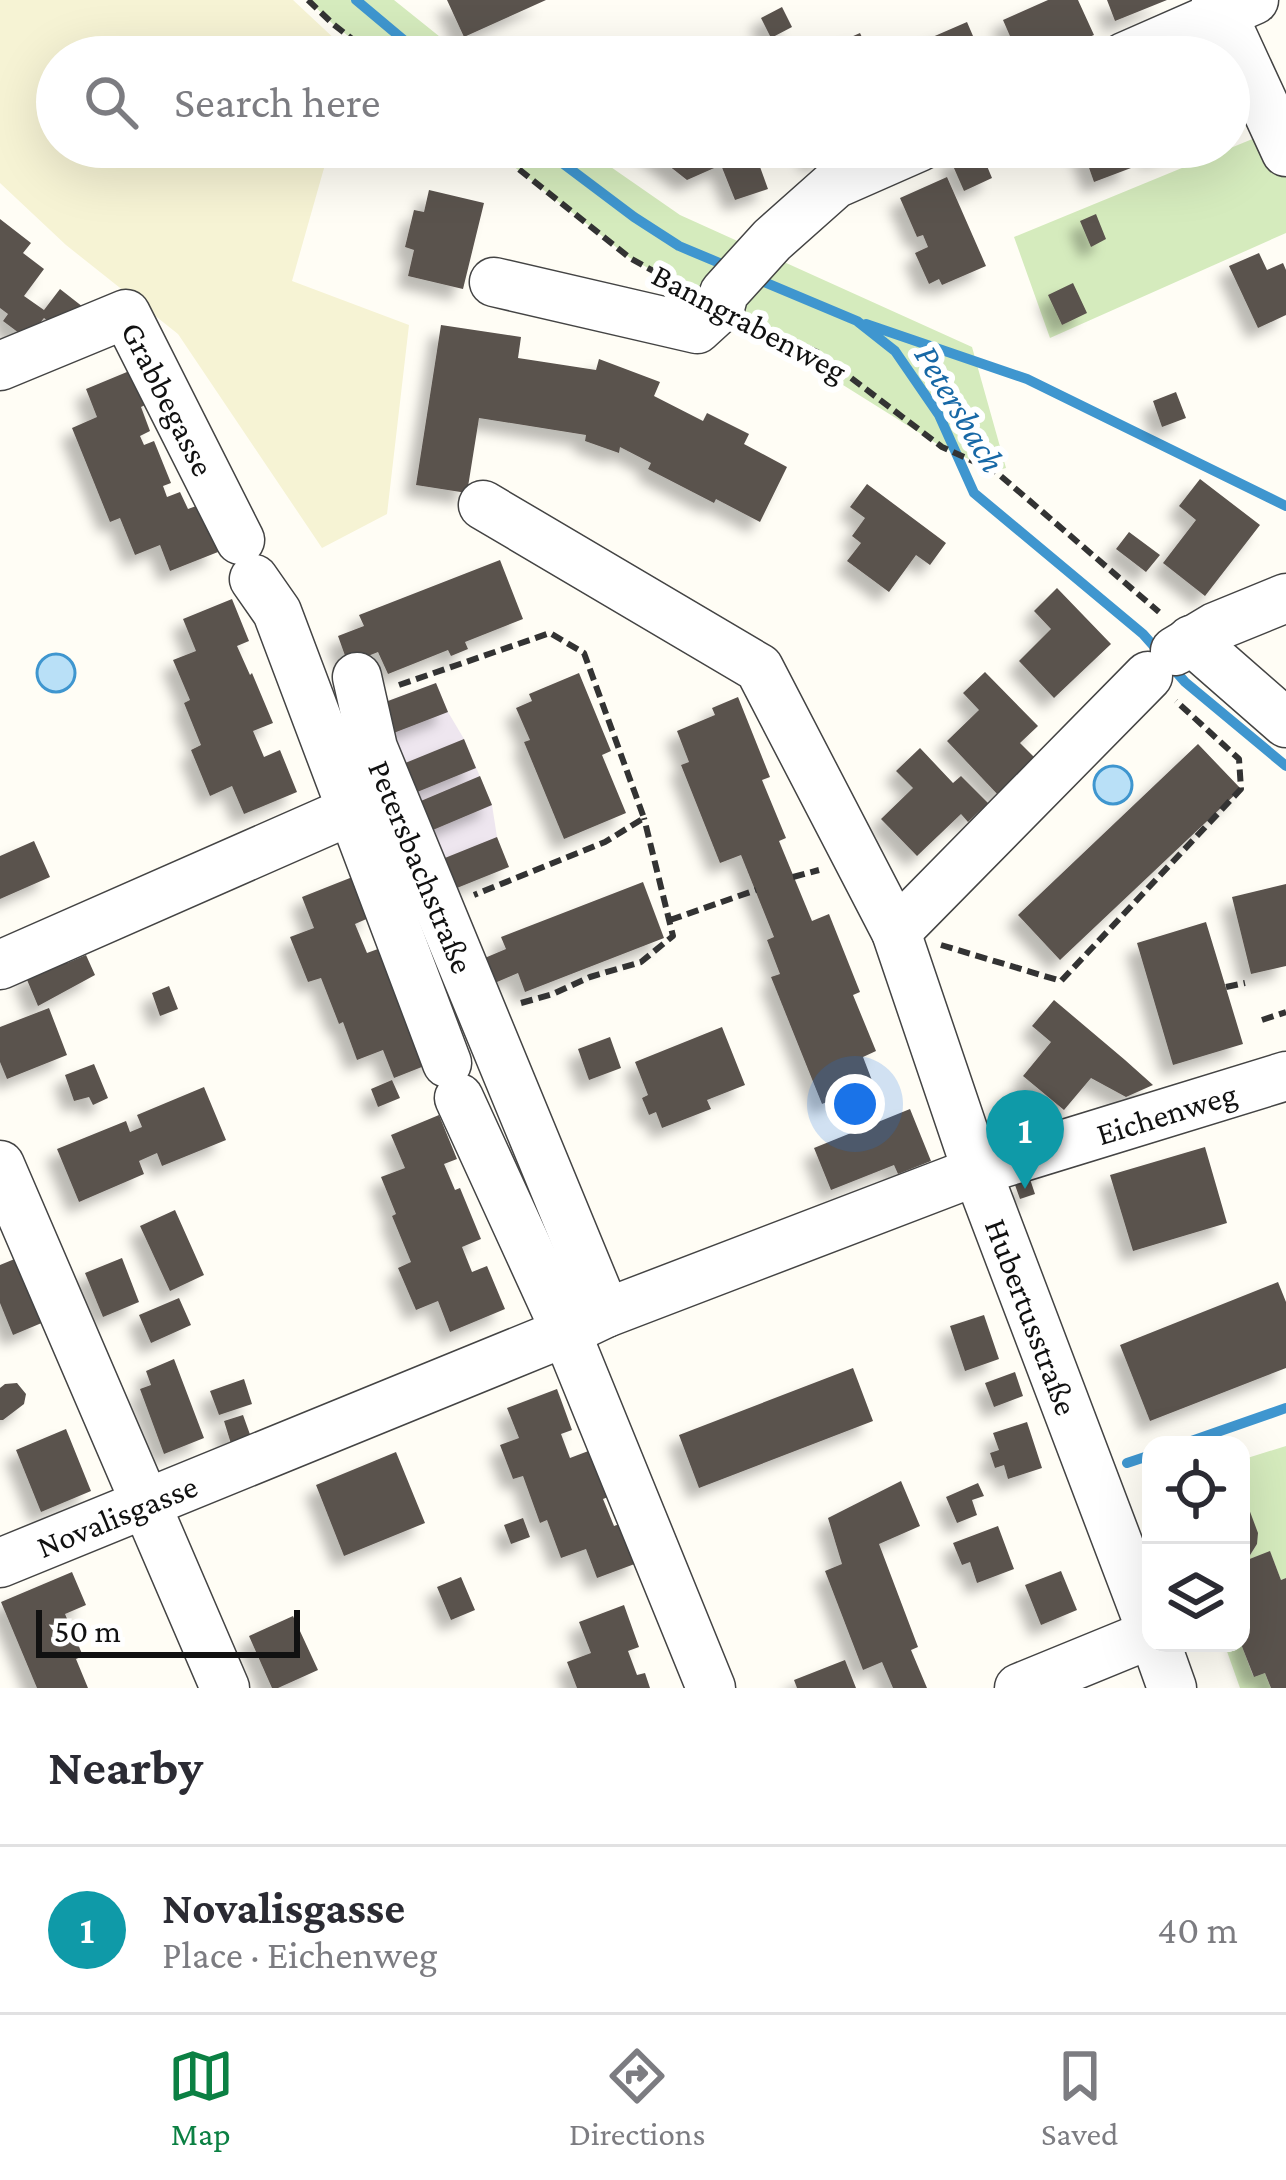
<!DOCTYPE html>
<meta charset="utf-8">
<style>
:root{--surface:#fff;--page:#f7f7f7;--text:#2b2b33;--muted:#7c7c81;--line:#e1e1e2;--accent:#0b8043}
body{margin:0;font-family:"Crimson Pro",serif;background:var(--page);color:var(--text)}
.controls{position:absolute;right:36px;bottom:36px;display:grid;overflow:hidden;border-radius:24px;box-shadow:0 12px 48px #0002}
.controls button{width:108px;height:108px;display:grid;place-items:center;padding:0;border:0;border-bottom:3px solid var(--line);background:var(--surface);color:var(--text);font:60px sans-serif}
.scale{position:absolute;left:36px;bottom:30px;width:264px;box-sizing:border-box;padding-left:12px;border:6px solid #111;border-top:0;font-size:33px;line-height:42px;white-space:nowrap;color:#111;-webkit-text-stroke:9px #fff;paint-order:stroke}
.you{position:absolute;left:855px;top:1104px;width:42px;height:42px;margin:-30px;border:9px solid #fff;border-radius:50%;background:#1a73e8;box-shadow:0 0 0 18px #1a73e833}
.badge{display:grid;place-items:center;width:78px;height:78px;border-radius:50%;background:var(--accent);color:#fff;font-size:39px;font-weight:700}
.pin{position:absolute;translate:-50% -99px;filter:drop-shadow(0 3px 6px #0008)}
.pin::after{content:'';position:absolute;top:63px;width:42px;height:36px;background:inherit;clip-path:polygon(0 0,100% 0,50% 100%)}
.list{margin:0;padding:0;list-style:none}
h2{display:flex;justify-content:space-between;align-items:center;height:156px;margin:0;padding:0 48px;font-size:51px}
h2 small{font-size:39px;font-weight:400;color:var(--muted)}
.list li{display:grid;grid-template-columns:78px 1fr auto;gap:36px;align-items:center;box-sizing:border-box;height:168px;padding:0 48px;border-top:3px solid var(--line)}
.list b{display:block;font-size:45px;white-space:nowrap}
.list p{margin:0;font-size:39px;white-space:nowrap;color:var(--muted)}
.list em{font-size:39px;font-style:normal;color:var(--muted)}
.icon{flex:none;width:66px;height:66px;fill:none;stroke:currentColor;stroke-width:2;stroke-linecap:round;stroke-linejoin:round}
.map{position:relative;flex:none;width:1286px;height:1688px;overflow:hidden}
.search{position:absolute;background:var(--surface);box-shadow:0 12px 48px #0002;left:36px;right:36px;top:36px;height:132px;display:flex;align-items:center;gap:30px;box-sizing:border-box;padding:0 42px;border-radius:66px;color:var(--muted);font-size:45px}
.sheet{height:324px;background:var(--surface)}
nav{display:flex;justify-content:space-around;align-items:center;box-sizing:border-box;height:168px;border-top:3px solid var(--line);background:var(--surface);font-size:33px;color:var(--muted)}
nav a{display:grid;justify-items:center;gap:6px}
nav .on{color:var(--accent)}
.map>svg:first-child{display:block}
.industrial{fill:#eee6ef}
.farmland{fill:#f6f3d4}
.green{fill:#d5ebbd}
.water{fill:#b9e0f7;stroke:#3f96cf;stroke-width:3}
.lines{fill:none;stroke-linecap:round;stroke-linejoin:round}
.stream{stroke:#3f96cf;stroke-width:10}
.building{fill:#5a524d;filter:url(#shadow)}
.minor-casing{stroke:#444;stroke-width:51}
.path{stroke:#333;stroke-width:6;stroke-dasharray:12 6;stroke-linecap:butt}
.minor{stroke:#fff;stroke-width:48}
.labels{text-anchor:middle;stroke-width:12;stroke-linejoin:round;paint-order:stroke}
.street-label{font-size:33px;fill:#111;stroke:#fff}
.water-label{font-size:36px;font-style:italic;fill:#1768a6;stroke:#fff}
</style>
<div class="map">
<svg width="1286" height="1688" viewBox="0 0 1286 1688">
<defs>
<filter id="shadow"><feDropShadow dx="-11" dy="11" stdDeviation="6" flood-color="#0004"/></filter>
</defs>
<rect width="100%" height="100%" fill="#fffdf5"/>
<path class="industrial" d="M 436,683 L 448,712 L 464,739 L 492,805 L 497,837 L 442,894 L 380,704 Z"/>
<path class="farmland" d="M 0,0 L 293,0 L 354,57 L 57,57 L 57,147 L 330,147 L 292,281 L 409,325 L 387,514 L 322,548 L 178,334 L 66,245 L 0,183 Z"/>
<path class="green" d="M 308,0 L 394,0 L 465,57 L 375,57 L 333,24 Z
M 1267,133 L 1286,178 L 1286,233 L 1050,338 L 1014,237 Z
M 489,147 L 582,147 L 680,215 L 972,347 L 1006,468 L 995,471 L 942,447 L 720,308 L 630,258 Z
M 1286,1446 L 1286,1578 L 1281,1580 L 1270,1552 L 1247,1560 L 1257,1544 L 1249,1509 L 1241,1512 L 1241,1460 Z
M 1224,1643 L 1241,1643 L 1253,1676 L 1265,1673 L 1271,1688 L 1240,1688 Z"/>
<path class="water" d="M37 673a19 19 0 1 1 38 0a19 19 0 1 1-38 0Z
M1094 785a19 19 0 1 1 38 0a19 19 0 1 1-38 0Z"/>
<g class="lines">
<path class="stream" d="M 356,0 L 424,57
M 541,147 L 634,217 L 679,246 L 729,267
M 757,279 L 857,321 L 895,351 L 939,415 L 974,493 L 1143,634 L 1159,652
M 866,324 L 1027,379 L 1286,506
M 1171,666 L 1185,682 L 1286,766
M 1180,1445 L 1286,1408
M 1127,1463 L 1151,1455"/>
</g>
<path class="building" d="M 447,0 L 546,0 L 464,37 Z
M 1048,0 L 1078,0 L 1094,35 L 1071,45 L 1076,57 L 1019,57 L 1003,20 Z
M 1107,0 L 1167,0 L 1115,21 Z
M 782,7 L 792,27 L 771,38 L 761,18 Z
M 967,22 L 982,57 L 919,57 L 914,45 Z
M 860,33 L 866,46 L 848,54 L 842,41 Z
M 645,147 L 736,147 L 740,158 L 755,153 L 768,189 L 735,200 L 721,165 L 687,180 Z
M 807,147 L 859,147 L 840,155 L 837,150 L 813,161 Z
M 979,147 L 992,178 L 964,191 L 950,159 Z
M 1124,147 L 1131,168 L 1094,182 L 1082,148 Z
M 1150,147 L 1177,147 L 1153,157 Z
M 947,177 L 986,266 L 942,285 L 939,279 L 929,284 L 915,253 L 928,247 L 923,235 L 917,237 L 900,198 Z
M 429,190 L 484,203 L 463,289 L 408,276 L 414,250 L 405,247 L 414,210 L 424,212 Z
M 1096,214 L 1106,239 L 1091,247 L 1080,221 Z
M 0,219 L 31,243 L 23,253 L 44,269 L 24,296 L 44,310 L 60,289 L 83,307 L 64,333 L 44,318 L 27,339 L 3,321 L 8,314 L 0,308 Z
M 1259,253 L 1267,270 L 1283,263 L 1286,270 L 1286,315 L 1258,328 L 1229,266 Z
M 1073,283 L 1087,313 L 1062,325 L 1048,295 Z
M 441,325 L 521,337 L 518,358 L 596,370 L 599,359 L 660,382 L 654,396 L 703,421 L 707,413 L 749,434 L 744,444 L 787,467 L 760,522 L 716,499 L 714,503 L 648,469 L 651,463 L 620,447 L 619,453 L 585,441 L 586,435 L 479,418 L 467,493 L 416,485 Z
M 139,367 L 153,401 L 141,407 L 150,431 L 140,436 L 144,445 L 154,441 L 171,483 L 163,486 L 167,497 L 180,492 L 188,509 L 199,505 L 218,552 L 170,571 L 160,545 L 135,555 L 120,518 L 110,522 L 72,428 L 97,417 L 86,389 Z
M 1176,392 L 1186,418 L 1162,427 L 1153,401 Z
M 1200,479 L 1260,525 L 1205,596 L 1163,563 L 1196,520 L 1179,506 Z
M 867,484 L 946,543 L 930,565 L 916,555 L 889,592 L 847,561 L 861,543 L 852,536 L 865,518 L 850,507 Z
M 1129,532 L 1160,555 L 1146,572 L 1116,549 Z
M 500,560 L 523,619 L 465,642 L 468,649 L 451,656 L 448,650 L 388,674 L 378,652 L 348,664 L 338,636 L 364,626 L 359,615 Z
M 1057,588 L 1111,644 L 1054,698 L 1019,661 L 1051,629 L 1034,611 Z
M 232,599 L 249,641 L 237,646 L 250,675 L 252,673 L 273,723 L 253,731 L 264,757 L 280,750 L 297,792 L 244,814 L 232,786 L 210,796 L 191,750 L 201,745 L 184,703 L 190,700 L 173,660 L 196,651 L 183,619 Z
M 985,672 L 1038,726 L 1020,743 L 1038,761 L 1000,797 L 947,741 L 979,710 L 963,693 Z
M 579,673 L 611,751 L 602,755 L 626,813 L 564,839 L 524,742 L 530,740 L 516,708 L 532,701 L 529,694 Z
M 436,683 L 448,712 L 391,734 L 380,704 Z
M 738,697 L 770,777 L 762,780 L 786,838 L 779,841 L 812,921 L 829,914 L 860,992 L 853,995 L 876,1051 L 863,1057 L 873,1083 L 822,1104 L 771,977 L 780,974 L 767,940 L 774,937 L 741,855 L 720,863 L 681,765 L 689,762 L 677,731 L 715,715 L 712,708 Z
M 464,739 L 476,768 L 405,797 L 393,768 Z
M 1198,744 L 1241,789 L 1060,960 L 1018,915 Z
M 920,748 L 953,783 L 961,776 L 988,803 L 968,822 L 961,814 L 917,856 L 881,819 L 913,788 L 896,771 Z
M 480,776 L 492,805 L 421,835 L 409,806 Z
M 497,837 L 509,867 L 442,894 L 430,864 Z
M 34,841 L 50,877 L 0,899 L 0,856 Z
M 355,876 L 371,917 L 355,924 L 367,953 L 386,946 L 437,1061 L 394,1078 L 383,1050 L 357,1060 L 343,1022 L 339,1024 L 321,978 L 308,982 L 290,937 L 314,928 L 302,897 Z
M 643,882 L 664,938 L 525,992 L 518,973 L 490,985 L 480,960 L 506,949 L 501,937 Z
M 1286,884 L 1286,966 L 1251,974 L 1232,897 Z
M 1206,922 L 1243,1044 L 1173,1065 L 1137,943 Z
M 86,955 L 95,975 L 38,1006 L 25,975 L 65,958 L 67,963 Z
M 169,986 L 178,1009 L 160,1016 L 152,993 Z
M 1054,1000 L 1125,1060 L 1153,1085 L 1126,1097 L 1091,1078 L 1064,1110 L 1023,1076 L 1051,1042 L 1032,1026 Z
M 49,1008 L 67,1055 L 7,1079 L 0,1062 L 0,1027 Z
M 722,1027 L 745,1085 L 707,1100 L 711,1109 L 662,1128 L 656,1112 L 649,1115 L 642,1098 L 648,1095 L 635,1062 Z
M 610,1037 L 621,1068 L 589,1080 L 578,1049 Z
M 94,1064 L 108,1098 L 93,1105 L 89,1097 L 74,1101 L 65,1075 Z
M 392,1080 L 400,1098 L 378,1107 L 371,1089 Z
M 204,1087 L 226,1140 L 162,1166 L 157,1153 L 139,1161 L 144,1174 L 79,1202 L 57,1149 L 126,1121 L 130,1132 L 142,1127 L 137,1115 Z
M 910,1109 L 931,1161 L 898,1174 L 894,1165 L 831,1190 L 814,1148 Z
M 439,1115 L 457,1159 L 444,1164 L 455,1190 L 460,1188 L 481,1239 L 462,1247 L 472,1272 L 487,1266 L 505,1309 L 450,1332 L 438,1301 L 416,1310 L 398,1268 L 411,1262 L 392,1216 L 396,1214 L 381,1177 L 405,1168 L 391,1135 Z
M 1205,1147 L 1227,1223 L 1133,1251 L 1110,1175 Z
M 1030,1179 L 1035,1194 L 1020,1199 L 1015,1185 Z
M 175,1210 L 204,1275 L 170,1291 L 140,1226 Z
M 17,1258 L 44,1322 L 13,1335 L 0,1303 L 0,1265 Z
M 122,1258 L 139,1302 L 103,1317 L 85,1273 Z
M 1278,1282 L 1286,1302 L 1286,1368 L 1150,1421 L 1120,1345 Z
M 179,1298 L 191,1325 L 151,1343 L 139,1315 Z
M 984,1315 L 999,1359 L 965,1371 L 950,1326 Z
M 174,1359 L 204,1438 L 164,1454 L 140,1389 L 151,1385 L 146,1371 Z
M 853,1368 L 873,1421 L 699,1488 L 679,1435 Z
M 1015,1372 L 1023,1396 L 994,1407 L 985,1383 Z
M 244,1379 L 252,1404 L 219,1415 L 210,1391 Z
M 17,1383 L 26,1394 L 24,1404 L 3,1420 L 0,1420 L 0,1388 L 5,1384 Z
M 557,1389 L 572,1430 L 561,1434 L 570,1458 L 591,1450 L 608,1497 L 603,1499 L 614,1526 L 625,1522 L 640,1562 L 597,1578 L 586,1549 L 561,1558 L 547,1520 L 540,1523 L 523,1476 L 513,1479 L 500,1445 L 519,1438 L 507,1408 Z
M 243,1415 L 252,1440 L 232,1447 L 224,1421 Z
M 1027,1422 L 1042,1468 L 1008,1479 L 1004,1465 L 995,1468 L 990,1453 L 999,1450 L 993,1433 Z
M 66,1429 L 91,1491 L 41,1512 L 16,1450 Z
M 396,1452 L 425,1523 L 344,1556 L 316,1485 Z
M 901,1481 L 920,1526 L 879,1544 L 918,1647 L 911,1650 L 927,1688 L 893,1688 L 882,1662 L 863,1670 L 825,1571 L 842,1564 L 828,1518 Z
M 978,1483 L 984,1496 L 972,1500 L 977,1515 L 957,1523 L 946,1497 Z
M 1249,1509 L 1258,1533 L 1257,1544 L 1247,1560 L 1270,1551 L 1281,1580 L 1286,1578 L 1286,1688 L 1271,1688 L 1265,1673 L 1254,1677 L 1241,1644 L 1241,1512 Z
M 523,1518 L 530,1537 L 511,1544 L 504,1525 Z
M 998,1526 L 1014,1569 L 977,1583 L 970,1562 L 962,1565 L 953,1543 Z
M 1061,1571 L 1077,1610 L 1041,1625 L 1025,1585 Z
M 72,1572 L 86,1605 L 65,1614 L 83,1656 L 76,1659 L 88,1688 L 37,1688 L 1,1602 Z
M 461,1577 L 475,1610 L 451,1620 L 437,1587 Z
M 624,1605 L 639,1647 L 628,1651 L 637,1675 L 645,1673 L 650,1688 L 577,1688 L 567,1662 L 591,1653 L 579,1622 Z
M 293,1616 L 318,1670 L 278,1688 L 272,1688 L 249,1636 Z
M 845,1660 L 856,1688 L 797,1688 L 794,1680 Z"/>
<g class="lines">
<defs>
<g id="minor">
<path d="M 1216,0 L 1286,152"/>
<path d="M 1124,57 L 1254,0"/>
<path d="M 494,282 L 697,329 L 720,308 L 724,293 L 772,240 L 835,184 L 919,147"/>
<path id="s1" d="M 0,366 L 126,314 L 240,540"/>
<path id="s2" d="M 483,505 L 759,668 L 896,932 L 977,1171 L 1151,1630"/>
<path d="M 254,579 L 277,612 L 447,1063"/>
<path d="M 1191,640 L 1286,723"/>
<path d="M 1175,651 L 1215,627 L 1286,598"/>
<path id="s3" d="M 357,677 L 373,748 L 606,1313"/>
<path d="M 896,932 L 1148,676"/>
<path d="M 0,965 L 350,811"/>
<path d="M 459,1098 L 566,1332 L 711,1688"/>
<path d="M 0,1165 L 225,1688"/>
<path id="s4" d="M 0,1563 L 566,1332 L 606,1313 L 977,1171 L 1286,1076"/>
<path d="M 1156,1643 L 1172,1688"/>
<path d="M 1019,1688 L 1151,1634"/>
</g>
</defs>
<use href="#minor" class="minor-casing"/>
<path class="path" d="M 308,0 L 333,24 L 375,57
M 491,147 L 630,258 L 666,278
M 758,325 L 817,352 L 942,447 L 995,471 L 1159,612
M 399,685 L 550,633 L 584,653 L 644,818 L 605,842 L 474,895
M 793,877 L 819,870
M 670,920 L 756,890
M 941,945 L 1061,981 L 1241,789 L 1239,759 L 1176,701
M 1226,987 L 1245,983
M 521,1003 L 553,994 L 590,977 L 641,962 L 673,936 L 644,818
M 1262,1020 L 1286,1012"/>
<use href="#minor" class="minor"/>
</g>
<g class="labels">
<g class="street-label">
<text transform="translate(750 322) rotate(28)" y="12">Banngrabenweg</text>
<text dy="12" stroke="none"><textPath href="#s1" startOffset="231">Grabbegasse</textPath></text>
<text dy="12" stroke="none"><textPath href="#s3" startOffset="201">Petersbachstraße</textPath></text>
<text dy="12" stroke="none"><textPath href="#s4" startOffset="1251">Eichenweg</textPath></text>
<text dy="12" stroke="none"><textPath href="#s2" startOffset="1026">Hubertusstraße</textPath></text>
<text dy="12" stroke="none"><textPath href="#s4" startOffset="126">Novalisgasse</textPath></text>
</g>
<g class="water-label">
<text transform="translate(961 408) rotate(59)" y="13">Petersbach</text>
</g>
</g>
</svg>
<div class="controls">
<button><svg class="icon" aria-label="locate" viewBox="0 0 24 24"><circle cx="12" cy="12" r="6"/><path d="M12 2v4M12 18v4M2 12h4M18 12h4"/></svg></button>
<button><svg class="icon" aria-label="layers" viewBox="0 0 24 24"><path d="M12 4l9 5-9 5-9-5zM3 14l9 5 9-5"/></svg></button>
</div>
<div class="scale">50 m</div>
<div class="you"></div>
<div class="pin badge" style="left:1025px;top:1189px;background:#0f9aa8">1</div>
<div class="search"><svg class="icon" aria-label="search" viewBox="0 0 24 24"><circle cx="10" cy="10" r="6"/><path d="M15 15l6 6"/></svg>Search here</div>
</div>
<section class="sheet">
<h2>Nearby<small></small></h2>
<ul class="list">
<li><span class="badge" style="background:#0f9aa8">1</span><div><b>Novalisgasse</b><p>Place · Eichenweg</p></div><em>40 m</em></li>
</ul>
</section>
<nav>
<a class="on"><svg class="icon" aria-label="map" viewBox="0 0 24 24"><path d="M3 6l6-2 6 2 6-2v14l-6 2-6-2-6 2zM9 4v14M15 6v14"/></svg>Map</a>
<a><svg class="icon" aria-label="directions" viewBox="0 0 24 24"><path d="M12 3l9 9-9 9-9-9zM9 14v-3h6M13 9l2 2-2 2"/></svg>Directions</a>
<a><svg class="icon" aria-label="saved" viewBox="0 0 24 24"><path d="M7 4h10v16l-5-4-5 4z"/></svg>Saved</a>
</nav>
